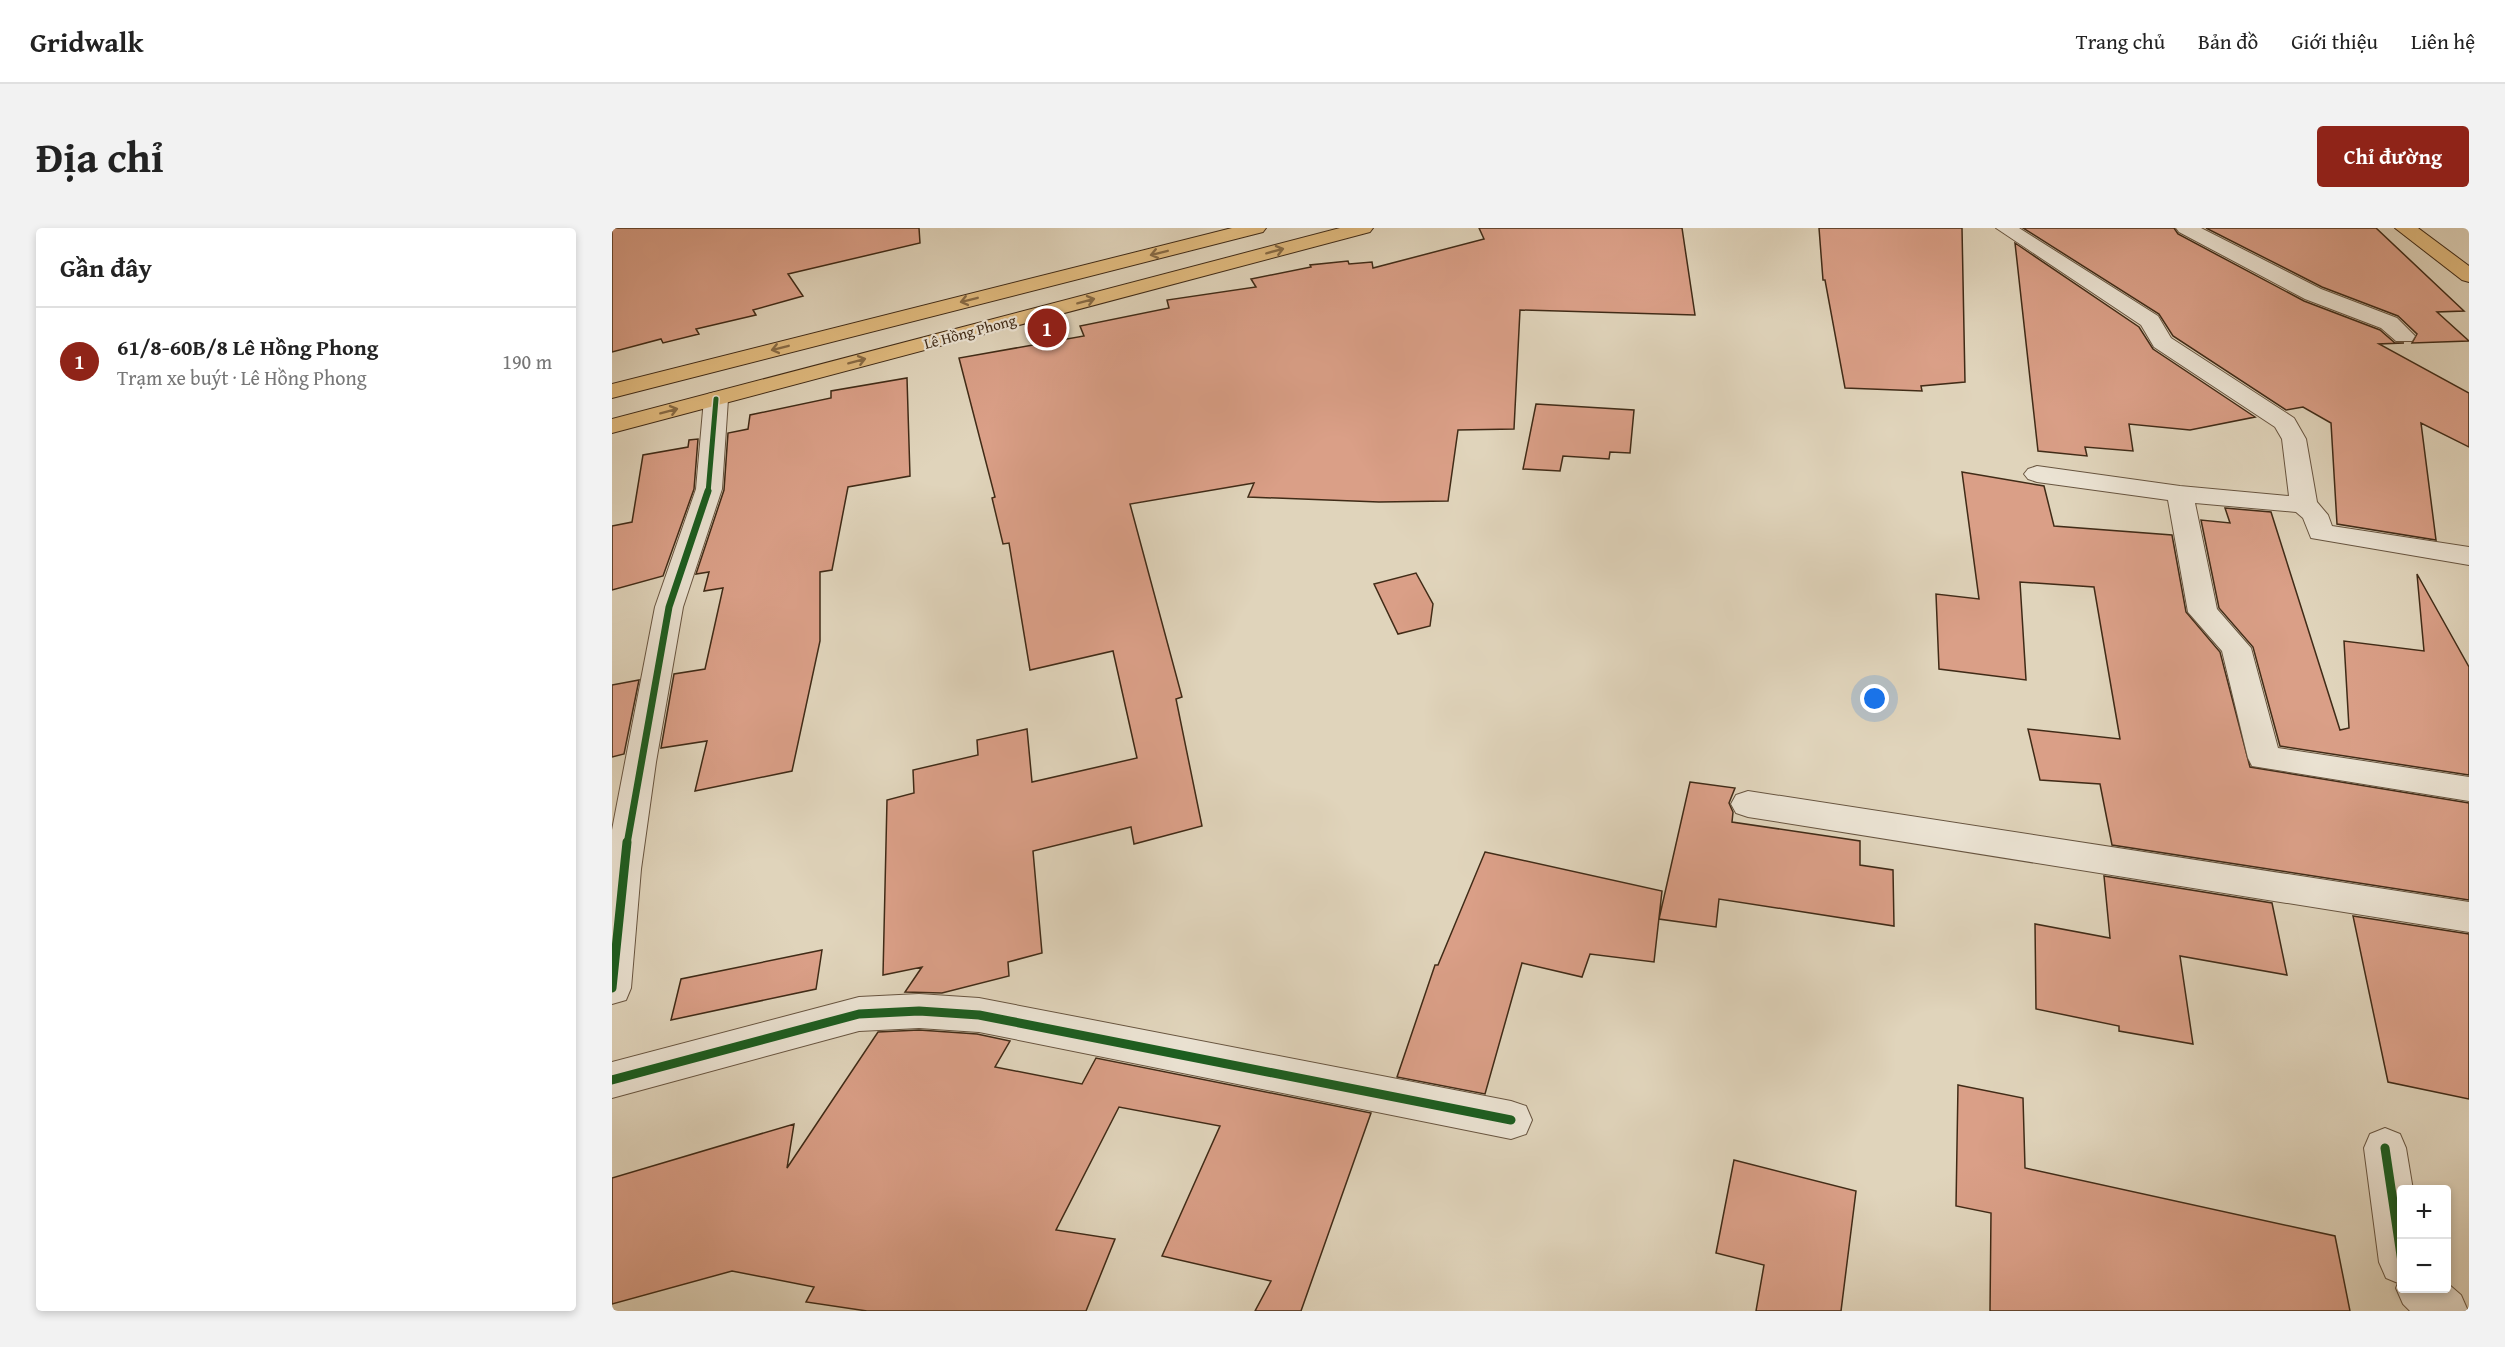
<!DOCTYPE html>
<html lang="vi">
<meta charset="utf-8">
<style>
:root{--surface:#fff;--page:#f2f2f2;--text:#222;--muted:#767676;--line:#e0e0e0;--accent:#8f2418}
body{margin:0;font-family:"Gentium Book Plus",serif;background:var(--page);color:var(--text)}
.controls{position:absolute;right:18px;bottom:18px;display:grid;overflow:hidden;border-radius:6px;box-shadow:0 3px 9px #0003}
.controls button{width:54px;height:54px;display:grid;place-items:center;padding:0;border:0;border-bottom:2px solid var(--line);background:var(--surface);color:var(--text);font:30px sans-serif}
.you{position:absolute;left:1263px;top:471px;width:21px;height:21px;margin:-15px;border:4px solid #fff;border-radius:50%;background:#1a73e8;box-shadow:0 0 0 9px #1a73e833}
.badge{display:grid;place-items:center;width:39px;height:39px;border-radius:50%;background:var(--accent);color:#fff;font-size:20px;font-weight:700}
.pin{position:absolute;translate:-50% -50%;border:3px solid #fff;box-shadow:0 2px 6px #0006}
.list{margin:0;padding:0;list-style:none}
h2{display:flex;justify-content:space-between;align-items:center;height:78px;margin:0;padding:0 24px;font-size:26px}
h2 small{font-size:20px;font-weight:400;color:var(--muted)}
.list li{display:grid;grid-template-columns:39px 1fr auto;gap:18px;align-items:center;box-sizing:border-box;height:108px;padding:0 24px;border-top:2px solid var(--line)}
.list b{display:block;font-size:22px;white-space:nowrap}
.list p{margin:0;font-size:20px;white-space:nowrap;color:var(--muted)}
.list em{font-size:20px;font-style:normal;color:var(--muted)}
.map{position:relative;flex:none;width:1857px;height:1083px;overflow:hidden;border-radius:6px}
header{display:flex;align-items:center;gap:36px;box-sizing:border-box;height:84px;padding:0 30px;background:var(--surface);border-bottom:2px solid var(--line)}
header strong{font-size:28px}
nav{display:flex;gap:33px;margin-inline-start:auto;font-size:21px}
.intro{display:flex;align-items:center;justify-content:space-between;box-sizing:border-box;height:144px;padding:0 36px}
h1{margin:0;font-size:42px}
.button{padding:15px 27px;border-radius:6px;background:var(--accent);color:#fff;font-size:21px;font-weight:700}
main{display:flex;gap:36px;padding:0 36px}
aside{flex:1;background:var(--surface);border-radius:6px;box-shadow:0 3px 9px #0003}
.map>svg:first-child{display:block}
.building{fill:#da9f87;stroke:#402b17;stroke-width:1.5}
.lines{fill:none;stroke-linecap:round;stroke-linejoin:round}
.minor-casing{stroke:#685540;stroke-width:2}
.major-casing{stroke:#402b17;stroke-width:2}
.highway-casing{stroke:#402b17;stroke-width:2}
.minor{fill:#ebe3d3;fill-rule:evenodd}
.major{fill:#e0ba7e;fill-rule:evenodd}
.highway{fill:#e0ba7e;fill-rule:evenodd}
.cycleway-far2-casing{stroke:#ebe3d3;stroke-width:8}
.cycleway-far1-casing{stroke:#ebe3d3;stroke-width:10}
.cycleway-casing{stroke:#ebe3d3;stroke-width:13}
.cycleway-far2{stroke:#1b5e20;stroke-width:5}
.cycleway-far1{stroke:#1b5e20;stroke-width:7}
.cycleway{stroke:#1b5e20;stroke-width:9}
.oneway{stroke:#886b45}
.labels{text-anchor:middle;stroke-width:4.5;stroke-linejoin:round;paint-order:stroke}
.far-street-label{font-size:15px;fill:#402b17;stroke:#ebe3d3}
</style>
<header>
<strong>Gridwalk</strong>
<nav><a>Trang chủ</a><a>Bản đồ</a><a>Giới thiệu</a><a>Liên hệ</a></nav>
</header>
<div class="intro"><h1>Địa chỉ</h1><a class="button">Chỉ đường</a></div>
<main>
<aside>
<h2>Gần đây<small></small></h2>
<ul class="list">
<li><span class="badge">1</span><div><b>61/8-60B/8 Lê Hồng Phong</b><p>Trạm xe buýt · Lê Hồng Phong</p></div><em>190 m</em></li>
</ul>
</aside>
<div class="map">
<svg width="1857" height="1083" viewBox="0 0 1857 1083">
<rect width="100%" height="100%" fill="#e0d4bb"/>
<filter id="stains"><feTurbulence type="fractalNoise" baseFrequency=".00333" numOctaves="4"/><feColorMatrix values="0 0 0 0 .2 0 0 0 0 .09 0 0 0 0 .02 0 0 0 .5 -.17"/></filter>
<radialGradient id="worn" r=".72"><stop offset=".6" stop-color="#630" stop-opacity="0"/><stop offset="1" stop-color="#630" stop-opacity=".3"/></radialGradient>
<path class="building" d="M 0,0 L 307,0 L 308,15 L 176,46 L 191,68 L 141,82 L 144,87 L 84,101 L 87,106 L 51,115 L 49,111 L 0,124 Z
M 867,0 L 1070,0 L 1083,87 L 908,82 L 902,201 L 846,202 L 836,273 L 767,274 L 636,269 L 642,255 L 518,276 L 570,469 L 564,471 L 590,598 L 522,616 L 519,599 L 421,623 L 430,725 L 396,734 L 397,748 L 330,765 L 293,764 L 310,739 L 271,747 L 275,572 L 302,565 L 301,542 L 366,527 L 365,512 L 415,501 L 420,554 L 525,530 L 501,423 L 418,442 L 397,315 L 391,316 L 380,270 L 383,269 L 347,130 L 472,108 L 468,98 L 557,80 L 555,72 L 644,59 L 639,51 L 699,39 L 698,37 L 736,33 L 737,36 L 760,34 L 761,40 L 872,11 Z
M 1207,0 L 1350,0 L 1353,154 L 1309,158 L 1310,163 L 1233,160 L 1213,52 L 1211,52 Z
M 1411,0 L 1562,0 L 1566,6 L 1692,73 L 1768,102 L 1783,115 L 1792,115 L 1767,116 L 1857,165 L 1857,219 L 1809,195 L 1824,312 L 1725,296 L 1719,195 L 1691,179 L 1674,182 L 1561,108 L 1547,86 Z
M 1594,0 L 1764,0 L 1852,83 L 1825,84 L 1857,113 L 1800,115 L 1805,106 L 1786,88 L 1710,59 Z
M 1403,15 L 1527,99 L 1541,121 L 1643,189 L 1578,202 L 1517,196 L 1521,223 L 1473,219 L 1475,228 L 1426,223 Z
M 295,150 L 298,248 L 236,259 L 220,342 L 208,344 L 208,413 L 180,543 L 83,563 L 95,513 L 49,520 L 62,446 L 93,441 L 111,360 L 92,363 L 97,344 L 84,346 L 112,262 L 116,205 L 136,201 L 138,187 L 219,170 L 219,163 Z
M 924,176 L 1022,182 L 1018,225 L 998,224 L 997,231 L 951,228 L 948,243 L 911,241 Z
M 86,211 L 82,261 L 51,348 L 0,362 L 0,298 L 20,294 L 31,227 L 76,219 L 77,212 Z
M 1350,244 L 1432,258 L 1442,298 L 1560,307 L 1574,384 L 1608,424 L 1638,539 L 1857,575 L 1857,672 L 1500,617 L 1488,556 L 1428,552 L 1416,501 L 1508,511 L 1482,359 L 1408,354 L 1414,452 L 1327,441 L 1324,366 L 1367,371 Z
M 1613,280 L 1659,284 L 1728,502 L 1737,500 L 1732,413 L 1812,423 L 1805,346 L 1857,439 L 1857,547 L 1668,518 L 1641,419 L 1607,380 L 1589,292 L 1618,295 Z
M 804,345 L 821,376 L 818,398 L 786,406 L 762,356 Z
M 27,452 L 12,526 L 0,529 L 0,457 Z
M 1078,554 L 1123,560 L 1117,575 L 1121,584 L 1120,594 L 1248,613 L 1248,637 L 1281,642 L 1282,698 L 1107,671 L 1104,699 L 1047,691 Z
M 873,624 L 1050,663 L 1042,734 L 978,726 L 970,749 L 910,735 L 873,866 L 785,849 L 823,737 L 826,737 Z
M 1492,648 L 1660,675 L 1675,747 L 1568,728 L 1581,816 L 1507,803 L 1507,798 L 1424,781 L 1423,696 L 1498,710 Z
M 1741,688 L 1857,706 L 1857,871 L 1776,854 Z
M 210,722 L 204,761 L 59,792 L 69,751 Z
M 307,802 L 365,806 L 398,813 L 383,839 L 470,856 L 484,830 L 759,885 L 689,1083 L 643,1083 L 659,1053 L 550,1028 L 608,898 L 507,879 L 444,1002 L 503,1011 L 474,1083 L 255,1083 L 194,1074 L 202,1059 L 120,1043 L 0,1076 L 0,950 L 182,896 L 175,940 L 266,804 Z
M 1346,857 L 1411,870 L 1413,940 L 1723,1008 L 1738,1083 L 1378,1083 L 1379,985 L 1344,978 Z
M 1122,932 L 1244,963 L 1229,1083 L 1144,1083 L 1152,1037 L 1104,1025 Z"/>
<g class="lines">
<defs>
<path id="minor" d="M 1384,0 L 1407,0 L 1546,88 L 1559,110 L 1682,190 L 1694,211 L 1705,274 L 1716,287 L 1720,298 L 1857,319 L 1857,337 L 1699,310 L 1691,290 L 1684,284 L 1583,275 L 1605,381 L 1639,420 L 1666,520 L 1857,549 L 1857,573 L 1640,538 L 1636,530 L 1610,423 L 1576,384 L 1556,272 L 1425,254 L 1416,251 L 1412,246 L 1416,241 L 1425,238 L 1568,258 L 1677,268 L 1670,211 L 1663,199 L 1542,119 L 1529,97 Z
M 1564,0 L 1589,0 L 1709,61 L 1785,90 L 1803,108 L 1800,113 L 1784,113 L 1769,100 L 1693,71 L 1567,4 Z
M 104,164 L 112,166 L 116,171 L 110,261 L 71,379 L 44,534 L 29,641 L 19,760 L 14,772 L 0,776 L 0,602 L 43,379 L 84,261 L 92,171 L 96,166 Z
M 1136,563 L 1857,674 L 1857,704 L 1136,589 L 1124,585 L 1119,576 L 1124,567 Z
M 307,766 L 367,770 L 899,873 L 914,878 L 920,892 L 914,906 L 899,911 L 367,804 L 307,800 L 247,803 L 0,870 L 0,834 L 247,769 Z
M 1773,900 L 1788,906 L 1794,920 L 1801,962 L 1790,962 L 1790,1060 L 1834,1060 L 1834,1054 L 1849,1067 L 1856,1083 L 1798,1083 L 1791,1076 L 1784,1060 L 1786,1055 L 1774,1050 L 1767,1034 L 1752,920 L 1758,906 Z"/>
<path id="major" d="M 1783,0 L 1806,0 L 1857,38 L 1857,54 L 1850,52 Z"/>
<path id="highway" d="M 620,0 L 654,0 L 651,4 L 0,170 L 0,156 Z
M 728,0 L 761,0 L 758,4 L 0,205 L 0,191 Z"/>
</defs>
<use href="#minor" class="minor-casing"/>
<use href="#major" class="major-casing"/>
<use href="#highway" class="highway-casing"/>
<use href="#minor" class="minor"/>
<use href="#major" class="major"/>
<use href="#highway" class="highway"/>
<defs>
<path id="cycleway-far2" d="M 96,265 L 104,171"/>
<path id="cycleway-far1" d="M 15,616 L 57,379 L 96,263"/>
<path id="cycleway" d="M 0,760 L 15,614
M 0,852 L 247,786 L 307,783 L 367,787 L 899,892
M 1773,920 L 1790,1034"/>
</defs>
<use href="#cycleway-far2" class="cycleway-far2-casing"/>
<use href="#cycleway-far1" class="cycleway-far1-casing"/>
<use href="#cycleway" class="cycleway-casing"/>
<use href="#cycleway-far2" class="cycleway-far2"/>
<use href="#cycleway-far1" class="cycleway-far1"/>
<use href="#cycleway" class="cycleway"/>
</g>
<defs><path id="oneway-shaft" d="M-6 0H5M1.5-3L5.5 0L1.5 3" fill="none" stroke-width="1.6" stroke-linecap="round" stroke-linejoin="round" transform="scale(1.5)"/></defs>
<g class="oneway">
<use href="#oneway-shaft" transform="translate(663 23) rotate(-15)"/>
<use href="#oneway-shaft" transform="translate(547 25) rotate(166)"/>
<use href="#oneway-shaft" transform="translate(357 72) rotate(166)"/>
<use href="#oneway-shaft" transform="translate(474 73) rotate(-15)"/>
<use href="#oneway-shaft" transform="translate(168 120) rotate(166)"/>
<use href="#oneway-shaft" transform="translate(245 133) rotate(-15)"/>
<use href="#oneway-shaft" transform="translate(57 183) rotate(-15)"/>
</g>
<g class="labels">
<g class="far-street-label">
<text transform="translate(358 104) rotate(-15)" y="5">Lê Hồng Phong</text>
</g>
</g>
<rect width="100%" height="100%" filter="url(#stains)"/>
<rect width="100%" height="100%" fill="url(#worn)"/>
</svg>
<div class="controls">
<button>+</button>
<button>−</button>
</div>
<div class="you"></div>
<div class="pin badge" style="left:435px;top:100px">1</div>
</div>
</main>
